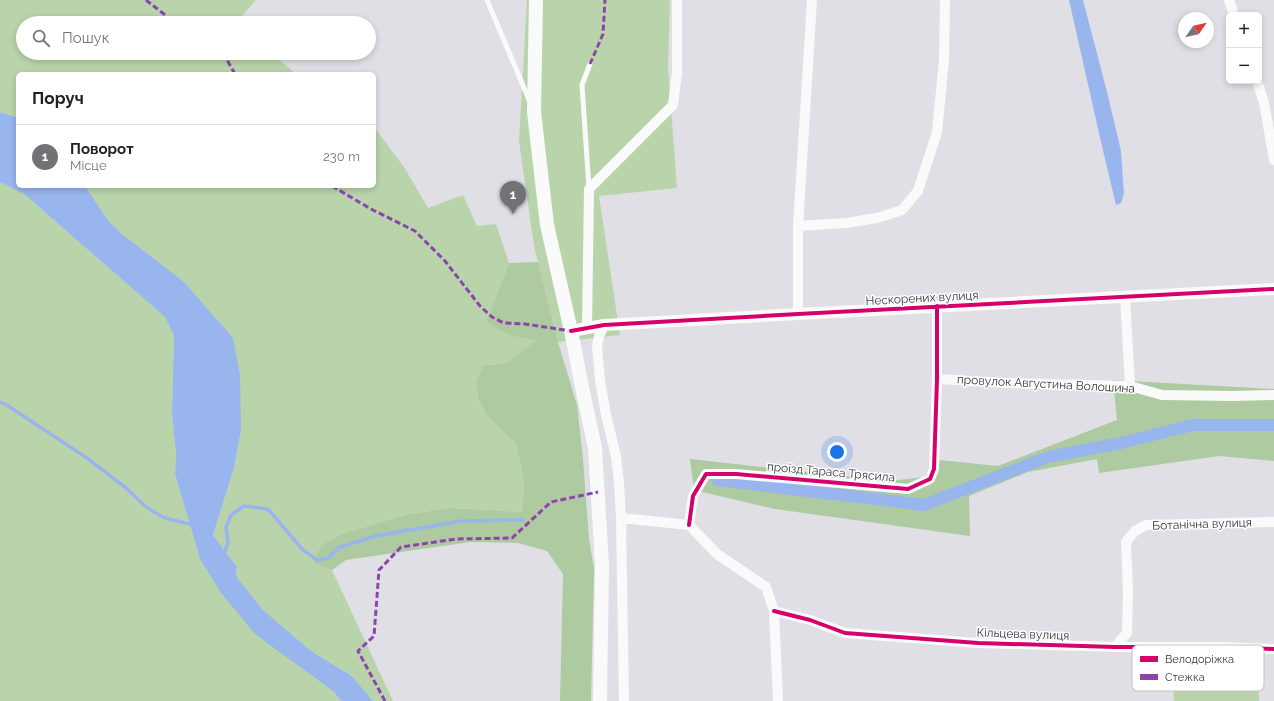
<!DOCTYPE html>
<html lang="uk">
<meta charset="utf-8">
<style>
:root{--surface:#fff;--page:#f6f6f6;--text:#222;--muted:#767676;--line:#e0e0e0;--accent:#727276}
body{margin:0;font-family:Raleway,sans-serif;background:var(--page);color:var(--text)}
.controls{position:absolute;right:12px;top:12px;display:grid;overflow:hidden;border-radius:6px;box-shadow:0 2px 6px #0003}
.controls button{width:36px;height:36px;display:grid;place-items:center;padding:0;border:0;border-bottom:1px solid var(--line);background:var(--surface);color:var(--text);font:20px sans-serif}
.compass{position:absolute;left:1178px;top:12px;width:36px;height:36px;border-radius:50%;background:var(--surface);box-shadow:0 2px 6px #0003;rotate:56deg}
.you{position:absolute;left:837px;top:452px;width:14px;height:14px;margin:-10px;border:3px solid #fff;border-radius:50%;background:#1a73e8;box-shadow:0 0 0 6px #1a73e833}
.badge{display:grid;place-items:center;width:26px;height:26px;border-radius:50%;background:var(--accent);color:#fff;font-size:13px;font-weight:700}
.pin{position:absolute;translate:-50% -33px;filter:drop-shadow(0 1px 2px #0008)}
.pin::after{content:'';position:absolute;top:21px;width:14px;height:12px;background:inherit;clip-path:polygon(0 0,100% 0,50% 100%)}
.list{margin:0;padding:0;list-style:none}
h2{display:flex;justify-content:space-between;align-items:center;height:52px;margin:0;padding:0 16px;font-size:17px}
h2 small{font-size:13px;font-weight:400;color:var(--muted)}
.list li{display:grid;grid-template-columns:26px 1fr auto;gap:12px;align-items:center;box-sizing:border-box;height:64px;padding:0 16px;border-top:1px solid var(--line)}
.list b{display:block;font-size:15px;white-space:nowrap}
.list p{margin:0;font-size:13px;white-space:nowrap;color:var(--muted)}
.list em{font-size:13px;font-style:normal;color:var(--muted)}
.icon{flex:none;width:22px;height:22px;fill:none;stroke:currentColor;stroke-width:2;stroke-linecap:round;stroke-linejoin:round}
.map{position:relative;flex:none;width:1274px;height:701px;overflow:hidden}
.search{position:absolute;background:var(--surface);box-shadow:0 2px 6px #0003;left:16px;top:16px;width:360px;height:44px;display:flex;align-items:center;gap:10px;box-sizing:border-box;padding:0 14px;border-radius:22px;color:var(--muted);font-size:15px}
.panel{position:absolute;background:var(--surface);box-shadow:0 2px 6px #0003;left:16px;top:72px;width:360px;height:116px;border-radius:6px}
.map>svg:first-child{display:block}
.green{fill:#b9d4ab}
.forest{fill:#aecaa0}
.water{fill:#99b5ed}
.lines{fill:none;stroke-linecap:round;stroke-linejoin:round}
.stream{stroke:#99b5ed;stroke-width:3.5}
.canal{stroke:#99b5ed;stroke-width:12}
.service{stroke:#fafafb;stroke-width:5}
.minor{stroke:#fafafb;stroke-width:10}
.tertiary{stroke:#fafafb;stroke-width:12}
.secondary{stroke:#fafafb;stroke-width:14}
.quiet{stroke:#8e44ad;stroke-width:3;stroke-dasharray:6 3;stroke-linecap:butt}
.cycleway-casing{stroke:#fff;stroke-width:6}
.cycleway{stroke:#d6006c;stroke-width:4}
.labels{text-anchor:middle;stroke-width:3;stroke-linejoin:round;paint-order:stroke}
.street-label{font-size:12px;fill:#37373b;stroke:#fff}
.key{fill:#fff;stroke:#c3c3c4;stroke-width:1}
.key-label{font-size:11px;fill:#37373b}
</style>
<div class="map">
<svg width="1274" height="701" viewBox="0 0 1274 701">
<rect width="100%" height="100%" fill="#dfdfe5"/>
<path class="green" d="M 0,0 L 256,0 L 242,16 L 248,23 L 23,23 L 23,53 L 274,53 L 281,61 L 296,74 L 18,74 L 18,118 L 0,112 Z
M 527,0 L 670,0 L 668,68 L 677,188 L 599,196 L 620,335 L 558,342 L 534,246 L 519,141 Z
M 374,127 L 404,167 L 428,208 L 463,195 L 477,226 L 496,224 L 509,263 L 486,322 L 510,336 L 538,340 L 504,364 L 484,365 L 488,417 L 516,444 L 524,480 L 522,512 L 452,508 L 408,514 L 342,534 L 321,545 L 313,563 L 332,570 L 393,701 L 373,701 L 352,676 L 311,651 L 262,609 L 236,576 L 237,567 L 213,535 L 234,468 L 241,430 L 183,281 L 122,234 L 108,220 L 87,189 L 87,186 L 374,186 Z
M 0,182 L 24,194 L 165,317 L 174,336 L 172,414 L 176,454 L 175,474 L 200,559 L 333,691 L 341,701 L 0,701 Z
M 1172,652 L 1257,653 L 1259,701 L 1174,701 Z"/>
<path class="forest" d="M 538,262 L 558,342 L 577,405 L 583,459 L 589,539 L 594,569 L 591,701 L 560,701 L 563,574 L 547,551 L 518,543 L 470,542 L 346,560 L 332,570 L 313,563 L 321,545 L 342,534 L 408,514 L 452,508 L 522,512 L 524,480 L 516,444 L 488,417 L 479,400 L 476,382 L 484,365 L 504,364 L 537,340 L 510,336 L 486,322 L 509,263 Z
M 1113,380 L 1274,389 L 1274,461 L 1219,456 L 1099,473 L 1097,459 L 1028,472 L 969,496 L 970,536 L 775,509 L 694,490 L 690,459 L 890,481 L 924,477 L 939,460 L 998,466 L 1117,420 Z"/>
<path class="water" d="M 1069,0 L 1083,0 L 1107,92 L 1121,151 L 1124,194 L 1121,203 L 1116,205 L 1101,142 Z
M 0,112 L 18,118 L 18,186 L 87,186 L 87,189 L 108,220 L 122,234 L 183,281 L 233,338 L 240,375 L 241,430 L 234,468 L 213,535 L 237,567 L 236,576 L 262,609 L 311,651 L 352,676 L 373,701 L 341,701 L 333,691 L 255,634 L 221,593 L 200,559 L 175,474 L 176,454 L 172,414 L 174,336 L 165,317 L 24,194 L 0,182 Z"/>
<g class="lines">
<path class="stream" d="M 0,402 L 5,404 L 87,458 L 126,488 L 144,505 L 154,512 L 165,518 L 193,525
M 224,555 L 225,551 L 228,543 L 226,527 L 231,515 L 244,506 L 268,509 L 302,549 L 317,560 L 328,558 L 338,548 L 375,536 L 461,521 L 523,520"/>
<path class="canal" d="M 717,480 L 924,505 L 1048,457 L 1121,443 L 1193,425 L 1274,425"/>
<path class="service" d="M 487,0 L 530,102
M 589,188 L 582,85 L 590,64"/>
<path class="minor" d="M 1229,0 L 1234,15
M 1257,81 L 1264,103 L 1274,160
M 798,226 L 846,223 L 877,218 L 902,210 L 918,191 L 937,132 L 944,60 L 945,0
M 1125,297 L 1130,386
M 798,314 L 798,226 L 812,0
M 604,325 L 599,336 L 597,347 L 600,380 L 606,415 L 616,456 L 619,483 L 621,518 L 624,701
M 587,328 L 589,189 L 673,105 L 677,72 L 677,0
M 937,379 L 1006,383 L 1130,386 L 1162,395 L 1233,396 L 1274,395
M 621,518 L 689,525
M 689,525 L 693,496 L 706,474 L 736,474 L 908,489 L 930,479 L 934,469 L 937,379 L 937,306
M 689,525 L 717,554 L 766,587 L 774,611 L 778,701
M 774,611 L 810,620 L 845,633 L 978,643 L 1115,647 L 1224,647 L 1274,649
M 1115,647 L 1127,633 L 1128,593 L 1126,542 L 1135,531 L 1146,525 L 1274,522"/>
<path class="tertiary" d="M 571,331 L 604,325 L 798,314 L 1274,289"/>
<path class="secondary" d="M 536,0 L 534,112 L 547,225 L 571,331 L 582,387 L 595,448 L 602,565 L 600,701"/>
<path class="quiet" d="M 146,0 L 169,18 L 179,23
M 223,53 L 235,74
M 590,64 L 603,34 L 605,0
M 332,186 L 371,209 L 415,231 L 445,261 L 480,306 L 492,317 L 504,323 L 525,324 L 571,331
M 385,701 L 358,651 L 374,636 L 379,570 L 401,547 L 456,539 L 512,538 L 551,502 L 598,492"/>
<defs>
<path id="cycleway" d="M 571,331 L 604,325 L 798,314 L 1274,289
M 689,525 L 693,496 L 706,474 L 736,474 L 908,489 L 930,479 L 934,469 L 937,379 L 937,306
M 774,611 L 810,620 L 845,633 L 978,643 L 1115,647 L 1224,647 L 1274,649"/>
</defs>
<use href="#cycleway" class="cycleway-casing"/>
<use href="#cycleway" class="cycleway"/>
</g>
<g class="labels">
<g class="street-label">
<text transform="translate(922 298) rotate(-3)" y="4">Нескорених вулиця</text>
<text transform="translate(1046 384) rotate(3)" y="4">провулок Августина Волошина</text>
<text transform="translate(831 472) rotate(5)" y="4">проїзд Тараса Трясила</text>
<text transform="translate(1202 524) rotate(-2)" y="4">Ботанічна вулиця</text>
<text transform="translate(1023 634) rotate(2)" y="4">Кільцева вулиця</text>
</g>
</g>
<rect x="1132" y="645" width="132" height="46" rx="6" class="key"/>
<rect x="1140" y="656" width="18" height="6" fill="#d6006c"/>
<rect x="1140" y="674" width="18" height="6" fill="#8e44ad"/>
<g class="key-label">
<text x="1165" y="663">Велодоріжка</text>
<text x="1165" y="681">Стежка</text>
</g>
</svg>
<div class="controls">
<button>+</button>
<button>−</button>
</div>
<svg class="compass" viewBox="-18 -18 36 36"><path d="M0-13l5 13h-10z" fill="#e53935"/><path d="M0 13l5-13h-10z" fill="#767676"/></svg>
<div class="you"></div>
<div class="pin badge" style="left:513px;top:214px">1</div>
<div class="search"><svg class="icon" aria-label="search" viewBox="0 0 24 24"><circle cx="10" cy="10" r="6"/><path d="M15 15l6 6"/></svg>Пошук</div>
<section class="panel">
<h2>Поруч<small></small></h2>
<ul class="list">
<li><span class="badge">1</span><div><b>Поворот</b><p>Місце</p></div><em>230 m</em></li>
</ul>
</section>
</div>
